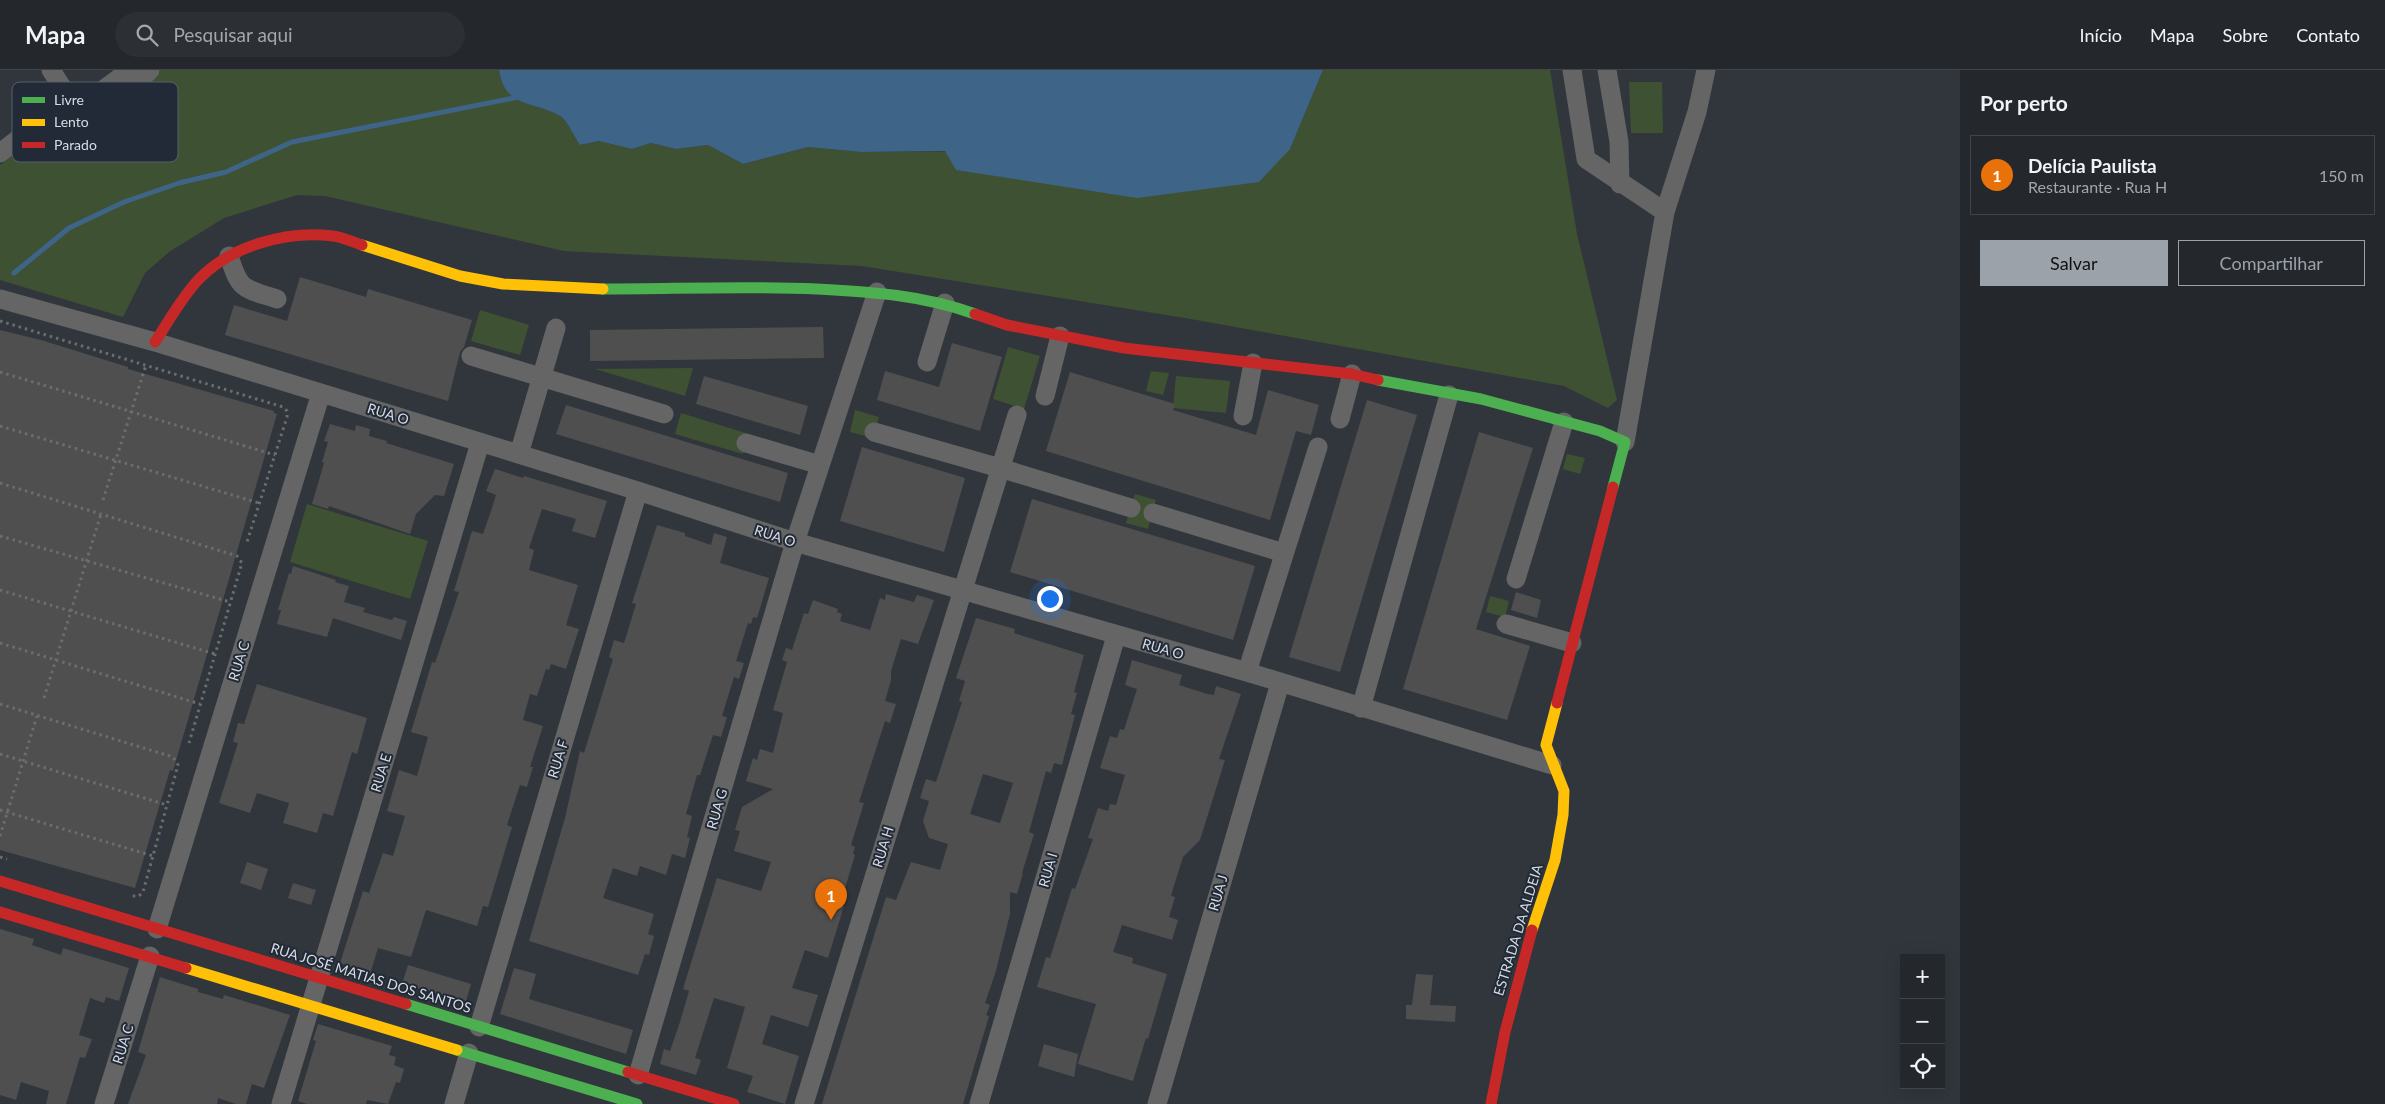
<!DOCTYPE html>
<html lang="pt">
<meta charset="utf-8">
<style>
:root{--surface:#24282d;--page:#2c3035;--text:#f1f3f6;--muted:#a3a6aa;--line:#414449;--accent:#9ca2a9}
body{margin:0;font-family:Lato,sans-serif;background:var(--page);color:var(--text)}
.controls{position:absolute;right:15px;bottom:15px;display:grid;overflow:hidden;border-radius:0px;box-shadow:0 5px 20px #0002}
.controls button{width:45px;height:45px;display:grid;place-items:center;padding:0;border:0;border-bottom:1px solid var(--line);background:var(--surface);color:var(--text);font:25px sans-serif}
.you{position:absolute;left:1049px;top:528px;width:18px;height:18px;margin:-12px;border:4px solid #fff;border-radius:50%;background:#1a73e8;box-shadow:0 0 0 8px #1a73e833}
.badge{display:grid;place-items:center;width:32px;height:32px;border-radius:50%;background:var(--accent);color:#fff;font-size:16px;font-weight:700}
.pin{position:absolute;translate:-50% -41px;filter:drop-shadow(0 1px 2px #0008)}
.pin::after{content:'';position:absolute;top:26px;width:18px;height:15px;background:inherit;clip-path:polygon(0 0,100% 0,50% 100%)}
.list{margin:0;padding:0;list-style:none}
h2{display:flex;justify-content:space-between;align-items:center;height:65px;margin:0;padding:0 20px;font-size:21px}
h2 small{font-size:16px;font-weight:400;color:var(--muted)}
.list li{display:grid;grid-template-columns:32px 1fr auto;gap:15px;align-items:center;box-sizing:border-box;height:80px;margin:0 10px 10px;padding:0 10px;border:1px solid var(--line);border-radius:0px}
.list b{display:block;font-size:19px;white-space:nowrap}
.list p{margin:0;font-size:16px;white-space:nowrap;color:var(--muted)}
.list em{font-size:16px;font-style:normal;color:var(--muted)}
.actions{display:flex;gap:10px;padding:15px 20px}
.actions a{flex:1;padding:11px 0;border:1px solid var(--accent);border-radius:0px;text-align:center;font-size:18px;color:var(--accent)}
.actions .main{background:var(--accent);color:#111}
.icon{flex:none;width:28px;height:28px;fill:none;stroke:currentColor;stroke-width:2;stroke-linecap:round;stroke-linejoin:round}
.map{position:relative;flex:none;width:1960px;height:1034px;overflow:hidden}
header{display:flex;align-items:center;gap:30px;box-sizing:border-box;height:70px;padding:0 25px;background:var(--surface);border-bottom:1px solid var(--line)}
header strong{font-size:24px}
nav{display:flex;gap:28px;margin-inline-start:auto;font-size:18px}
.search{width:350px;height:45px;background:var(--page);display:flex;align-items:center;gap:12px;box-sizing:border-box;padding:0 18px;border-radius:28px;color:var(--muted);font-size:19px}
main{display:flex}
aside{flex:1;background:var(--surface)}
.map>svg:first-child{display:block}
.green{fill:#3f5133}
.water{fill:#3e6488}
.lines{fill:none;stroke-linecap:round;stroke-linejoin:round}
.stream{stroke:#3e6488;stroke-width:5}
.building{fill:#4f4f50;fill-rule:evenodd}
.path{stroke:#6b6d6e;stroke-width:3;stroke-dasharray:2.5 4;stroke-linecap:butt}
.street{stroke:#646564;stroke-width:19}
.fast{stroke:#4caf50;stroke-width:11}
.slow{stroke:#ffc107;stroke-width:11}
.jam{stroke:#c62828;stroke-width:11}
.labels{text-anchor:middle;stroke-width:4;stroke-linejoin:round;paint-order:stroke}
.street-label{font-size:14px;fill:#d6dce4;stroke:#222a37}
.key{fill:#222a37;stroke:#585f6b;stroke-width:1}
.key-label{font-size:14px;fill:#d6dce4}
</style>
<header>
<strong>Mapa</strong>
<div class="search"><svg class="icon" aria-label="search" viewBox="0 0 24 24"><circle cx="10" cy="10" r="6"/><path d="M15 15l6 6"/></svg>Pesquisar aqui</div>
<nav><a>Início</a><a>Mapa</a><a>Sobre</a><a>Contato</a></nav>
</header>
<main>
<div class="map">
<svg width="1960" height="1034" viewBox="0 0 1960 1034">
<rect width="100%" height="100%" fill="#30363c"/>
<path class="green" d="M 150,0 L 499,0 C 505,39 532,30 560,46 C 568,51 574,67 580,75 L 600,71 L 632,79 L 651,73 L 676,79 L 708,75 L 743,94 L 808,77 L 861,82 L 1290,79 L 1323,0 L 1550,0 L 1577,164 L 1617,330 L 1608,338 L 1564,316 L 1185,248 L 862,196 L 564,181 L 325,126 L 297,125 L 224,148 L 169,182 L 145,203 L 123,247 L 0,210 L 0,95 L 59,51 L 81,57 Z
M 1629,12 L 1662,12 L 1663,63 L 1631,63 Z
M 480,240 L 529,255 L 520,285 L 471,271 Z
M 1008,277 L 1040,286 L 1024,339 L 993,329 Z
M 693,298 L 685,326 L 595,299 Z
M 1151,301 L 1169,303 L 1163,325 L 1146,321 Z
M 1176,306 L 1230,311 L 1226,343 L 1173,338 Z
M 855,340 L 879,347 L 873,368 L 850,362 Z
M 681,343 L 749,364 L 743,384 L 675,364 Z
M 1567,384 L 1585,388 L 1580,404 L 1563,399 Z
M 1135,424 L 1156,430 L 1148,459 L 1126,453 Z
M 307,434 L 428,471 L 410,529 L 290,492 Z
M 1490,526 L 1509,531 L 1505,547 L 1486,542 Z"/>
<path class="water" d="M 499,0 L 1323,0 L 1290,79 L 1259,112 L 1137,128 L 956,100 L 945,81 L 861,82 L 808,77 L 743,94 L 708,75 L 676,79 L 651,73 L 632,79 L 599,71 L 580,75 C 574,67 568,51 560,46 C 532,30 505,39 499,0 Z"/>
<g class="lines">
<path class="stream" d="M 14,203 L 69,158 L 124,132 L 179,113 L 226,102 L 292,72 L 519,27"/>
</g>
<path class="building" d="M 300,207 L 366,227 L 368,219 L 472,250 L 464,277 L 460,282 L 448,331 L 225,265 L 234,235 L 287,251 Z
M 823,257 L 824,288 L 590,291 L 590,260 Z
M 0,260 L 41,270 L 128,297 L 128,299 L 274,341 L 274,343 L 277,344 L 173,701 L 170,700 L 135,818 L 0,780 Z
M 952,273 L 1002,287 L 980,361 L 877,330 L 885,301 L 939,317 Z
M 1070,302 L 1175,334 L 1173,340 L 1256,365 L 1268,320 L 1319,335 L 1311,365 L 1296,361 L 1270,450 L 1046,381 Z
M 704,306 L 808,336 L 800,365 L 696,334 Z
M 1367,330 L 1417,345 L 1340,602 L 1289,587 Z
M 566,335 L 788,403 L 780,432 L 556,364 Z
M 330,354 L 355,361 L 356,355 L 370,359 L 369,366 L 387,371 L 386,373 L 454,394 L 444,426 L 435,425 L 416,444 L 410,464 L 329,436 L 328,439 L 312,434 L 324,393 L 322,392 L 328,372 L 324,371 Z
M 1479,362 L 1533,378 L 1476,559 L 1530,576 L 1507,650 L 1403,619 Z
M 862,377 L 965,408 L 944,482 L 840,451 Z
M 495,399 L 523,408 L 524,406 L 607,431 L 595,468 L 572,461 L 576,449 L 542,439 L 529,478 L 534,480 L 529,500 L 578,515 L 566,555 L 579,559 L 566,599 L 551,594 L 549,600 L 546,599 L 537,626 L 530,624 L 523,650 L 543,656 L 530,697 L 533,697 L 527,717 L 520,715 L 507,755 L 512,757 L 488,837 L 483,836 L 477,856 L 426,840 L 411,887 L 378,878 L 370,904 L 340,893 L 363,821 L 369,823 L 383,783 L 393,786 L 405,746 L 387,741 L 399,700 L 417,706 L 428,667 L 411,662 L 432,592 L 435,593 L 459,522 L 454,521 L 472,461 L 483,464 L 490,444 L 496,425 L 486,421 Z
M 1032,429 L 1255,496 L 1233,570 L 1010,502 Z
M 657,455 L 685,463 L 685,466 L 711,475 L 714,463 L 727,467 L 720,493 L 769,508 L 757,548 L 753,547 L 751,554 L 748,553 L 736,591 L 744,593 L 739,609 L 734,607 L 722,646 L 727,647 L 721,667 L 713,665 L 700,705 L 697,705 L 686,744 L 692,746 L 687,767 L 690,768 L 685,788 L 672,784 L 666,805 L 640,796 L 637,806 L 613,798 L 603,828 L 654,844 L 648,864 L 654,866 L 649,885 L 645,884 L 638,905 L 529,871 L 565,748 L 580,681 L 584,683 L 613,589 L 609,587 L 614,570 L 624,573 L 636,534 L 632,533 Z
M 293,496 L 336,510 L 335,512 L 349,516 L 344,532 L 365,538 L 363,542 L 392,550 L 394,547 L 407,551 L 401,570 L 333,548 L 327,567 L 277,554 L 281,540 L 278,540 L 289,503 L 291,504 Z
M 1516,522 L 1541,530 L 1537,548 L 1511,540 Z
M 886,524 L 914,532 L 917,525 L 934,530 L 918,574 L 901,569 L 891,601 L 891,610 L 885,631 L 896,634 L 890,653 L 885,651 L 859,732 L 864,733 L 851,775 L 855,777 L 853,784 L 855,785 L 840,835 L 844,836 L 828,888 L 805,880 L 792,918 L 818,925 L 808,957 L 771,945 L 762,974 L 799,986 L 785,1034 L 747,1022 L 753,1006 L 727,998 L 745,937 L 714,928 L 695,988 L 701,990 L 696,1005 L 660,994 L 664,979 L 670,981 L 680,952 L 689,921 L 683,919 L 717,808 L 761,821 L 771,792 L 734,781 L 740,761 L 735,760 L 742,737 L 773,719 L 746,711 L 753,688 L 757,690 L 760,679 L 773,683 L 783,643 L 773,640 L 787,592 L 782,590 L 786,578 L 792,580 L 804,543 L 808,544 L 813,530 L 838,539 L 837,542 L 842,544 L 840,551 L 870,560 L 880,528 L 885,530 Z
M 976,548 L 1015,559 L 1014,563 L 1084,585 L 1074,622 L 1077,623 L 1071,644 L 1075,645 L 1062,695 L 1054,693 L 1051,703 L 1046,701 L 1029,762 L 1034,764 L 1022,803 L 1023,803 L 1017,824 L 1010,822 L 1010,844 L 995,904 L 985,933 L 990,935 L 986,945 L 989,946 L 963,1034 L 822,1034 L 886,827 L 896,830 L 911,792 L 940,800 L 948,774 L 929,768 L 923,751 L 929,731 L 920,728 L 926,709 L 936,712 L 962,632 L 959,631 L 965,611 L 956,608 ZM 983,704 L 1013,713 L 1000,753 L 970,744 Z
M 1132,590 L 1182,605 L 1179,615 L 1207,624 L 1214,625 L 1216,616 L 1241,624 L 1219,689 L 1225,690 L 1200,770 L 1183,787 L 1173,819 L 1171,826 L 1175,827 L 1169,847 L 1178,850 L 1172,870 L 1122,855 L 1113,882 L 1133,888 L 1132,893 L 1167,904 L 1148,969 L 1146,968 L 1133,1011 L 1078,994 L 1096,934 L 1037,917 L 1046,887 L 1050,888 L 1072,818 L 1075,819 L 1093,769 L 1088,768 L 1098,738 L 1108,741 L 1110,734 L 1116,735 L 1125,705 L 1100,698 L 1110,666 L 1117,668 L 1120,659 L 1124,660 L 1137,619 L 1125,615 Z
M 257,614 L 367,648 L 357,684 L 352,682 L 333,746 L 323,743 L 317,763 L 283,753 L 289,733 L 257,723 L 250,743 L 219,733 L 238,673 L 233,672 L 238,653 L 244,654 Z
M 247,792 L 268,799 L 261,820 L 240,813 Z
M 293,813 L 316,820 L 311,835 L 288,828 Z
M 0,859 L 34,869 L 32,875 L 61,885 L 63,878 L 129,898 L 119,931 L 106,927 L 104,933 L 90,928 L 79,965 L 92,969 L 85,988 L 80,987 L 66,1034 L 46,1034 L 49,1021 L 21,1012 L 16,1030 L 0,1025 Z
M 408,895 L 471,914 L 466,931 L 402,914 Z
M 514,898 L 536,904 L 529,929 L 633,960 L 626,984 L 500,944 Z
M 1416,904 L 1433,905 L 1430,935 L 1456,936 L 1455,952 L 1406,949 L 1406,935 L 1412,935 Z
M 160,907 L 198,919 L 198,922 L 223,929 L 224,925 L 290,945 L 264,1018 L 252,1014 L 246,1034 L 236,1034 L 218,1028 L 217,1034 L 128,1034 L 146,985 L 138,982 Z
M 318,954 L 392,976 L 389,985 L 396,987 L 394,995 L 404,999 L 400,1013 L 396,1012 L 388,1034 L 367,1030 L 366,1034 L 307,1034 L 298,1031 L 316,971 L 313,970 Z
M 1044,974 L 1078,984 L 1074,1007 L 1038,996 Z"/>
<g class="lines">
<path class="path" d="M 0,251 L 283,337 L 287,341 L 287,347 L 247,472
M 0,302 L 275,385
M 0,356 L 259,433
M 0,413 L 237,486 L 242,493 L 189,673
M 103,430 L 146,295
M 0,466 L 230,532
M 0,520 L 215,584
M 0,573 L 200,634
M 44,628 L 101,444
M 0,634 L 173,687 L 178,695 L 143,822 L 139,826 L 131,826
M 0,684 L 167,735
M 0,740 L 153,786
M 0,766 L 37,646
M 0,787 L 7,789"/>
<path class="street" d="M 51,0 L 67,25 L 77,32 L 92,28 L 130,0
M 1572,0 L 1586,89 L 1665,142
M 1607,0 L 1619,72 L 1620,114
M 81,57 L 125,26 L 150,0
M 0,83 L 71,28
M 229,186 C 240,221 243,218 277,229
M 0,229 L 155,272 L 321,323 L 638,421 L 795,472 L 1247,602 L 1552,695
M 471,286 L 664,344
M 927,292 L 945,233
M 1045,326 L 1060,266
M 1243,346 L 1253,293
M 1340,349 L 1352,304
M 874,362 L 1000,398 L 1131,438
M 1625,372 L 1665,142 L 1697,42 L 1706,0
M 746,373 L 820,395
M 519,384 L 556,258
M 1153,443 L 1284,483
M 1516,509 L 1564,352
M 1506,554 L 1572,573
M 1247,602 L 1318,377
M 1361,638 L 1449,325
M 157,859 L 321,323
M 479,957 L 638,421
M 638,1005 L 795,472 L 877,222
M 104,1034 L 150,886
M 281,1034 L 480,373
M 454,1034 L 469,983
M 804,1034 L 1017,345
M 979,1034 L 1116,566
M 1157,1034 L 1280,613"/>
<path class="fast" d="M 603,219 C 675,219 746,216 817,219 C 872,222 923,225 975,244
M 1378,310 L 1481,329 L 1600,361 L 1625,372 L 1613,417
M 406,934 L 628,1002
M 457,980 L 637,1034"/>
<path class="slow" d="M 362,175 L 460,206 L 503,214 L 603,219
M 1532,860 L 1555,790 L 1563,745 L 1564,721 L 1546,675 L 1557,633
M 186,898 L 457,980"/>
<path class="jam" d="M 975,244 L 1007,255 L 1124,278 L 1352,304 L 1378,310
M 155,272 C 169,251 181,228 199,209 C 231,176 287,160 333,166 C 342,167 353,172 362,175
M 1557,633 L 1613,417
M 0,811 L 406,934
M 0,842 L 186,898
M 628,1002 L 734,1034
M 1491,1034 L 1505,962 L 1532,860"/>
</g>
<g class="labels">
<g class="street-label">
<text transform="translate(388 344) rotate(17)" y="5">RUA O</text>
<text transform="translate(775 466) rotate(18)" y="5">RUA O</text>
<text transform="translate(1163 579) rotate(16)" y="5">RUA O</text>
<text transform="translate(239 591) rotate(-73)" y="5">RUA C</text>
<text transform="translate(558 689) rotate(-73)" y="5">RUA F</text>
<text transform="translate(381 703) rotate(-73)" y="5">RUA E</text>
<text transform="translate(717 739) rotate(-74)" y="5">RUA G</text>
<text transform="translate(883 777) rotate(-73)" y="5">RUA H</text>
<text transform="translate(1048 800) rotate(-74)" y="5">RUA I</text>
<text transform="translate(1218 823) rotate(-74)" y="5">RUA J</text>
<text transform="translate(1518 860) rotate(-73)" y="5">ESTRADA DA ALDEIA</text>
<text transform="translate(371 908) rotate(17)" y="5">RUA JOSÉ MATIAS DOS SANTOS</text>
<text transform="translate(123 974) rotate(-73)" y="5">RUA C</text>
</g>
</g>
<rect x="12" y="12" width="166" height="80" rx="8" class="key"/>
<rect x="22" y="27" width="23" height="6" fill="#4caf50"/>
<rect x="22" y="49" width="23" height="7" fill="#ffc107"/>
<rect x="22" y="72" width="23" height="6" fill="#c62828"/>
<g class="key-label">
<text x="54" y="35">Livre</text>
<text x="54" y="57">Lento</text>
<text x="54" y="80">Parado</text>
</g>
</svg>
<div class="controls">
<button>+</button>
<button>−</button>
<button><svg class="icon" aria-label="locate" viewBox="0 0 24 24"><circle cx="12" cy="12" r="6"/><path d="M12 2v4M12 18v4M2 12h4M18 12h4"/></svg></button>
</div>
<div class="you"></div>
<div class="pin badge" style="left:831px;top:850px;background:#e8710a">1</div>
</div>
<aside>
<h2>Por perto<small></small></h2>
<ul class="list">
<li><span class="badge" style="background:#e8710a">1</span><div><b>Delícia Paulista</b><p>Restaurante · Rua H</p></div><em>150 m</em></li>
</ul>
<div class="actions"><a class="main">Salvar</a><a>Compartilhar</a></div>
</aside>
</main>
